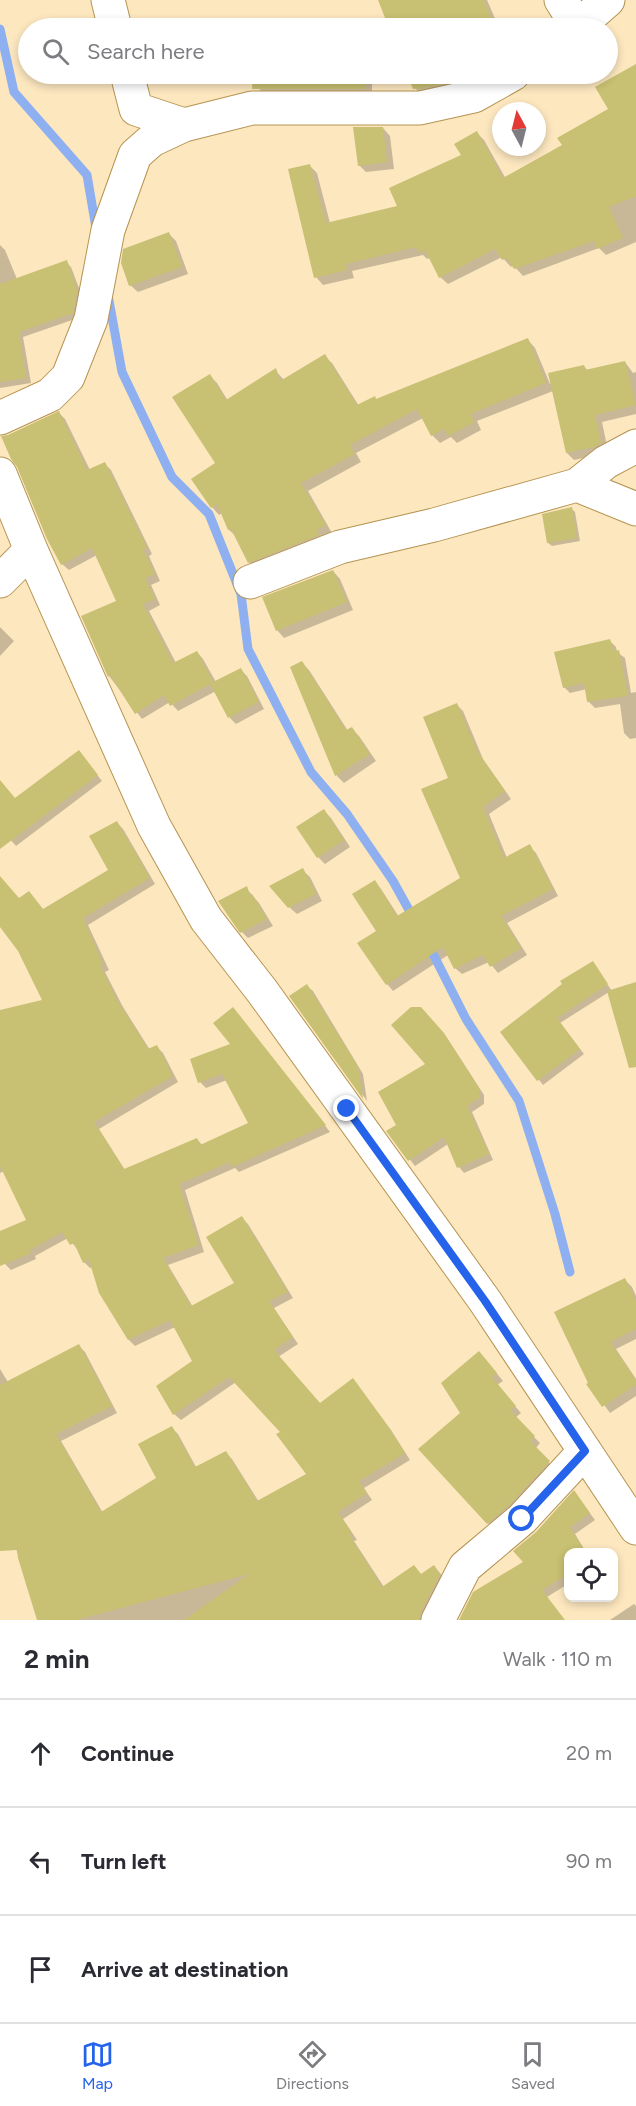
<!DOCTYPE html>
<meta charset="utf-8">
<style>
:root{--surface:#fff;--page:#f2f2f3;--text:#2b2b33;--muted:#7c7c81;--line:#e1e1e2;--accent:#2563eb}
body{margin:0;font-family:Figtree,sans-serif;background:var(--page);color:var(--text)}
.controls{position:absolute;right:18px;bottom:18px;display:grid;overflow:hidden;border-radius:12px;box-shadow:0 3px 9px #0003}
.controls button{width:54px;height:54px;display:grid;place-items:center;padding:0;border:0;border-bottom:2px solid var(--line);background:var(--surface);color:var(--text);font:30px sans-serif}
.compass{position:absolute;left:492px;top:102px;width:54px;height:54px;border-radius:50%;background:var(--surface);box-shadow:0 3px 9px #0003;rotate:353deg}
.stop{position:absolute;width:18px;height:18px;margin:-14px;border:4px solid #2563eb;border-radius:50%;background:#fff}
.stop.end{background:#2563eb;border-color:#fff;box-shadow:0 2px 6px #0008}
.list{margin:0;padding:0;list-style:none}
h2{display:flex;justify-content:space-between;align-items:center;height:78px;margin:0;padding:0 24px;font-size:26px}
h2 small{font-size:20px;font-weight:400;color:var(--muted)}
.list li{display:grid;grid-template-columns:39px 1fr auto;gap:18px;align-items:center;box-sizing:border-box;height:108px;padding:0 24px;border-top:2px solid var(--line)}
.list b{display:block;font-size:22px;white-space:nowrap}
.list em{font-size:20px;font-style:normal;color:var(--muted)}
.icon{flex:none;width:33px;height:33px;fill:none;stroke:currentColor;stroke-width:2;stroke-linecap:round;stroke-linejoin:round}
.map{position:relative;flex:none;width:636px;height:1620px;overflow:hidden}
.search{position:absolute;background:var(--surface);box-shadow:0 3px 9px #0003;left:18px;right:18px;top:18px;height:66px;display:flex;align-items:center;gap:15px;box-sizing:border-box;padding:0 21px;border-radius:33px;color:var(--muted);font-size:22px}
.sheet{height:402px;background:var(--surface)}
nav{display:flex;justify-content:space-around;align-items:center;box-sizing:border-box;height:84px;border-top:2px solid var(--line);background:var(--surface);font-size:16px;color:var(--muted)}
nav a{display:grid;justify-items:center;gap:3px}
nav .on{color:var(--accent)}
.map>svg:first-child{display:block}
.shadow{fill:#0003}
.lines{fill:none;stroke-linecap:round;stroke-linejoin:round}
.stream{stroke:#8eb0f0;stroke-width:9}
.building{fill:#c8c072}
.minor-casing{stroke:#b69451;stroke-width:35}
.minor{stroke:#fff;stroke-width:33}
.route{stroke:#2563eb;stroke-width:8}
</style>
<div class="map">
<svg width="636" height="1620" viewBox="0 0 636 1620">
<rect width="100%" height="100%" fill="#fce7bf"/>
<path class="shadow" d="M 380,0 L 487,0 L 497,23 L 501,22 L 508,28 L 391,28 Z
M 636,66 L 636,242 L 606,255 L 599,248 L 523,276 L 513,265 L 511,267 L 502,257 L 448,284 L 440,277 L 430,258 L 427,259 L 423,255 L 352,271 L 354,278 L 323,285 L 316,277 L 309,165 L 317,173 L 330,223 L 399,207 L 463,155 L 477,133 L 484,140 L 506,179 L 564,146 L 610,110 Z
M 259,74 L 372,74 L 372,96 L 266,96 L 259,89 Z
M 409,74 L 492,74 L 423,97 L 415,88 Z
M 383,128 L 390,136 L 394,169 L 366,172 L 359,165 Z
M 169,234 L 176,241 L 188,274 L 138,292 L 130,285 Z
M 0,245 L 5,250 L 17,279 L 66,262 L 71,267 L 82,296 L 78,318 L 23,337 L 31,383 L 0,388 Z
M 528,340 L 535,348 L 550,384 L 584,366 L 588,371 L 625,362 L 633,373 L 636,372 L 636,414 L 602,422 L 608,451 L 602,454 L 574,460 L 567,453 L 553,391 L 477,421 L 481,430 L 457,443 L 451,437 L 440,443 L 432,435 L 423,418 L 356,453 L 361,462 L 308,491 L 332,533 L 257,570 L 249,562 L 237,537 L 229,530 L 222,513 L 219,515 L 212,507 L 217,463 L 210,376 L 217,383 L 228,401 L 275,370 L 284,380 L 324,356 L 332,363 L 359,406 L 377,401 Z
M 59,413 L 65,419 L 90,470 L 104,463 L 111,470 L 152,554 L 149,556 L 160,581 L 151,585 L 160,605 L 149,611 L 176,663 L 197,652 L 203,659 L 216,682 L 241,670 L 247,676 L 264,709 L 236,724 L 230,718 L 216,691 L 178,711 L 170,702 L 142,719 L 109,676 L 118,601 L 97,555 L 69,570 L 62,564 Z
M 572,509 L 575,512 L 580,541 L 552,546 L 548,543 Z
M 333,571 L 340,579 L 353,610 L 284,638 L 277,630 Z
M 0,627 L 14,641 L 0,656 Z
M 609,640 L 616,647 L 617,652 L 625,658 L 631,693 L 636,692 L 636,738 L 630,739 L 624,733 L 620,704 L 595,708 L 589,702 L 587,689 L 570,693 L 564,687 Z
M 302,663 L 309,670 L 348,731 L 352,729 L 359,736 L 376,761 L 344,783 L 337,776 L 292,668 Z
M 456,704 L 463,711 L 483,759 L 511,799 L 489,814 L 507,858 L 529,846 L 536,853 L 558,896 L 507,923 L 527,955 L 498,973 L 489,962 L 462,974 L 455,968 L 448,955 L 393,991 L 387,984 L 378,931 L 375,882 L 381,889 L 399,917 L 462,879 L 450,779 Z
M 84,758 L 102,781 L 16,846 L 0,828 L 0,818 Z
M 324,811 L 331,818 L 350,847 L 325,864 L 318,857 Z
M 117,823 L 123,829 L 155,884 L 88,925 L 109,970 L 105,972 L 123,1007 L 150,1050 L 157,1047 L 163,1053 L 178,1082 L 99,1129 L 125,1170 L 197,1139 L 203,1146 L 250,1124 L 227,1080 L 206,1088 L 200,1082 L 233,1044 L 239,1015 L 330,1132 L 239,1172 L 235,1168 L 185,1190 L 204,1252 L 168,1265 L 193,1307 L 236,1284 L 242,1218 L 248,1224 L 293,1298 L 274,1308 L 298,1344 L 278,1357 L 320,1404 L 353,1380 L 391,1430 L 410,1460 L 364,1488 L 372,1500 L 343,1519 L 357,1540 L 354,1541 L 384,1587 L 422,1576 L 434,1567 L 440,1573 L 446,1581 L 427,1620 L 38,1620 L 0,1496 L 0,1369 L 8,1382 L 79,1346 L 85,1352 L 117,1413 L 61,1441 L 103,1513 L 158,1479 L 172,1428 L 178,1434 L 196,1467 L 226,1453 L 232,1459 L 259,1502 L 308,1474 L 282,1432 L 236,1382 L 181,1420 L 174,1414 L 194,1361 L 175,1327 L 135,1346 L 129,1340 L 100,1292 L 93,1267 L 90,1268 L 84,1262 L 79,1251 L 68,1238 L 35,1256 L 36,1259 L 11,1270 L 5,1264 L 0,1252 L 0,1233 L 28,1221 L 4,1171 L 0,1173 L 0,1011 L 44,1001 L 19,950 L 0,924 L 0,888 L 44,911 L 110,870 Z
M 302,870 L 310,877 L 322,901 L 297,914 L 289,907 Z
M 246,888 L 259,903 L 273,926 L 248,938 L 242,932 Z
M 592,962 L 612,991 L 636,984 L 636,1039 L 609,992 L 560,1023 L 584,1054 L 543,1085 L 502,1032 Z
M 307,986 L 313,991 L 363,1074 L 367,1101 L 291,996 Z
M 426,1015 L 449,1041 L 484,1095 L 484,1104 L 472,1112 L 493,1160 L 464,1173 L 459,1167 L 448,1144 L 415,1166 L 388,1132 L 398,1126 L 428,1064 Z
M 625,1280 L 632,1287 L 636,1296 L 636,1339 L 616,1349 L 636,1379 L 636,1396 L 610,1413 L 589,1384 Z
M 485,1359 L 503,1381 L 497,1385 L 521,1413 L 515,1418 L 540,1443 L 535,1449 L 555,1469 L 495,1530 L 488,1523 L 462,1413 Z
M 574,1492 L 595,1520 L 575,1534 L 586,1552 L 568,1552 L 568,1581 L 567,1582 L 568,1584 L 547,1597 L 564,1620 L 461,1620 L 525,1562 L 537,1533 Z
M 634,1604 L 636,1606 L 636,1620 L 610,1620 Z"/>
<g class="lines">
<path class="stream" d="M 0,29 L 14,92 L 87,175 L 96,228
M 108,295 L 122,372 L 172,477 L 209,514 L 241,594 L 248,649 L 311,772 L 347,814 L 393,881 L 414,919
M 428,944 L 466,1019 L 519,1101 L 555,1214 L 570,1272"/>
</g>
<path class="building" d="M 378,0 L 484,0 L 493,23 L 501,20 L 505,28 L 389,28 Z
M 636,64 L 636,196 L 609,207 L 623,238 L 597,249 L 594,241 L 514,269 L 507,258 L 502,260 L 495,249 L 439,278 L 425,250 L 419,253 L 416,247 L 346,264 L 347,270 L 314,278 L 288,169 L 310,164 L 326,223 L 397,206 L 389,188 L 461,155 L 454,144 L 477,131 L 503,178 L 562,145 L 557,138 L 608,109 L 595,87 Z
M 253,74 L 365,74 L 365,89 L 252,89 Z
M 407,74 L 465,74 L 447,81 L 448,83 L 418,89 L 413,89 Z
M 353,127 L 383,127 L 387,162 L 358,166 Z
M 169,232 L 182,267 L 129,286 L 121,263 L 123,249 Z
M 67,260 L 77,290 L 73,313 L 19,332 L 26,378 L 0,382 L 0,284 Z
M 528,338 L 546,383 L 470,414 L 475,422 L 448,436 L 444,429 L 431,436 L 417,409 L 350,445 L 355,454 L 301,483 L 326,525 L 317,530 L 319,535 L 248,563 L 231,529 L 228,530 L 217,504 L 211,508 L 191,479 L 215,463 L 172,397 L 210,374 L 226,400 L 276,368 L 280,381 L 325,354 L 357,405 L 375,396 L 376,399 Z
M 625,361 L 636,405 L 595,415 L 601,443 L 594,447 L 566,453 L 548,373 L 584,365 L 585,370 Z
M 59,411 L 87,470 L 105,462 L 147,548 L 143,549 L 155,574 L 145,578 L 155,599 L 143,604 L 173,663 L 197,651 L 213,682 L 241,668 L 259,702 L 228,718 L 210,684 L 170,706 L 164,695 L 135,714 L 110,675 L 108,677 L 81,616 L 116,601 L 92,548 L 61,565 L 47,539 L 17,467 L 11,459 L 1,436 L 8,435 Z
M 572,507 L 577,538 L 547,543 L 542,514 Z
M 333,570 L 347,602 L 276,631 L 262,597 Z
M 610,639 L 614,651 L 619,650 L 628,696 L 587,702 L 584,683 L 563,688 L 554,652 Z
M 302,661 L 346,730 L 352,727 L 370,754 L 335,776 L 290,667 Z
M 457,703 L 477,751 L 505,791 L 483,807 L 504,858 L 530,844 L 553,889 L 501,916 L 521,948 L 490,967 L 483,955 L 454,969 L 443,947 L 386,985 L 357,943 L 376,931 L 352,894 L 375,880 L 397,916 L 460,878 L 421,789 L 448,778 L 423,717 Z
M 79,750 L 98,775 L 0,849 L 0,780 L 15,798 Z
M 324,809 L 344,840 L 317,858 L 296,827 Z
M 117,821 L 150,878 L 83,918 L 103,964 L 100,965 L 117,1000 L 148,1049 L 157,1045 L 173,1076 L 94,1122 L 124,1169 L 197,1138 L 200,1145 L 248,1123 L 222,1074 L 198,1083 L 190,1059 L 230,1044 L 213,1023 L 233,1007 L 326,1125 L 232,1167 L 230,1162 L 179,1184 L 199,1245 L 163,1258 L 191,1306 L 234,1283 L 206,1237 L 242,1216 L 288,1292 L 269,1301 L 293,1337 L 274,1350 L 320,1403 L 353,1378 L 385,1422 L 405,1453 L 359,1481 L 367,1493 L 338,1512 L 352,1533 L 349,1534 L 382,1587 L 414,1565 L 421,1574 L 434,1565 L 440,1574 L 421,1611 L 419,1620 L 184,1620 L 249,1574 L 76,1620 L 37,1620 L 18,1558 L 17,1550 L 0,1551 L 0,1385 L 79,1344 L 112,1406 L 56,1434 L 101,1512 L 156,1478 L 138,1444 L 172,1426 L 195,1467 L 226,1451 L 257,1501 L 306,1474 L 276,1434 L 280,1432 L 229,1377 L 173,1415 L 156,1386 L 192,1361 L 170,1320 L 128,1340 L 99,1293 L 89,1260 L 83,1263 L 74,1243 L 70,1245 L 62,1232 L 30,1250 L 31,1253 L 0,1266 L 0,1231 L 26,1220 L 0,1166 L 0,1010 L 42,1000 L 18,951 L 0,927 L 0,876 L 19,898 L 29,891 L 43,909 L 108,870 L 89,836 Z
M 303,868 L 316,894 L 288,908 L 269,886 Z
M 247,886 L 250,895 L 252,894 L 267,919 L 240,933 L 218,901 Z
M 593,961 L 608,984 L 557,1018 L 580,1049 L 537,1081 L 500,1032 L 562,984 L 560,981 Z
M 636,982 L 636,1067 L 629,1068 L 607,991 Z
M 307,984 L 358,1067 L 363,1099 L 289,996 Z
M 411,1007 L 421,1007 L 444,1033 L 479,1088 L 479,1098 L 467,1106 L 489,1154 L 457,1168 L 444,1137 L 408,1161 L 386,1131 L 396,1125 L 378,1092 L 425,1064 L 391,1025 Z
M 625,1278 L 636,1301 L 636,1329 L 610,1342 L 636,1380 L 636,1385 L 602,1407 L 586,1384 L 588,1383 L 554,1312 Z
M 479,1351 L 497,1373 L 492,1377 L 516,1406 L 510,1410 L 535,1436 L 530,1441 L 550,1461 L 509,1505 L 487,1524 L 418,1449 L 460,1413 L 441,1383 Z
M 574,1490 L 590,1513 L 570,1527 L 585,1552 L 568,1552 L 568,1574 L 542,1590 L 565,1620 L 459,1620 L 473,1592 L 523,1562 L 513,1551 L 536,1532 Z"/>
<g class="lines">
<defs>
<path id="minor" d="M 108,0 L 115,28
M 561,0 L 578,27
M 576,28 L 608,0
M 127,74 L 136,109 L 184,125 L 252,108 L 420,108 L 474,96 L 513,74
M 0,418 L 50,395 L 68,377 L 91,319 L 108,230 L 135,155 L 152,140 L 184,125
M 0,474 L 31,550 L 154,826 L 206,919 L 262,991 L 485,1301 L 636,1528
M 577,485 L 636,509
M 0,581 L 31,550
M 250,582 L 340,547 L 434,525 L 577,485 L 606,462 L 636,446
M 438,1620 L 465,1567 L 522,1519 L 585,1451"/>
</defs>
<use href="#minor" class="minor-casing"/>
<use href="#minor" class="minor"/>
</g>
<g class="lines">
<path class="route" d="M 347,1109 L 485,1301 L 585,1451 L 522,1519"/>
</g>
</svg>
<div class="controls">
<button><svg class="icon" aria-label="locate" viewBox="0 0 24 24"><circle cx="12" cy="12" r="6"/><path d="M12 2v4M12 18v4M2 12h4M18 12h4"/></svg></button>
</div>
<svg class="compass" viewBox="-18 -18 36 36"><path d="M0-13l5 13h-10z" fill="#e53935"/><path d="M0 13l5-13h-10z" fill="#7c7c81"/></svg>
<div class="stop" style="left:522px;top:1519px"></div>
<div class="stop end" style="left:347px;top:1109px"></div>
<div class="search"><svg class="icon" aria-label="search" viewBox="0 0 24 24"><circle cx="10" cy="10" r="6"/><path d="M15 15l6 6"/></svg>Search here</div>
</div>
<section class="sheet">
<h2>2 min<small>Walk · 110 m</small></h2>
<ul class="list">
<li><svg class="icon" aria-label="ahead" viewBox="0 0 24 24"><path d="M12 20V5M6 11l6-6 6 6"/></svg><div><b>Continue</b></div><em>20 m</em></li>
<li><svg class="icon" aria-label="left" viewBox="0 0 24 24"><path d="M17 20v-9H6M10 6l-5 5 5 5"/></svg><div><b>Turn left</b></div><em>90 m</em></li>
<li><svg class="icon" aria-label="arrive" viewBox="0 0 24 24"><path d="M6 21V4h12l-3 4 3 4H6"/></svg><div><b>Arrive at destination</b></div></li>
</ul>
</section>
<nav>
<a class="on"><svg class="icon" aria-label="map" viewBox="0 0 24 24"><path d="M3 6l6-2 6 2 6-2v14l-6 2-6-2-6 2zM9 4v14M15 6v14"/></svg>Map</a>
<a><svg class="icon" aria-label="directions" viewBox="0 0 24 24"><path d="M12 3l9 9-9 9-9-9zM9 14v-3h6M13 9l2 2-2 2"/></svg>Directions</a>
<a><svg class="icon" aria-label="saved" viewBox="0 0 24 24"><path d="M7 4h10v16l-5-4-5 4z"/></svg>Saved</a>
</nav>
